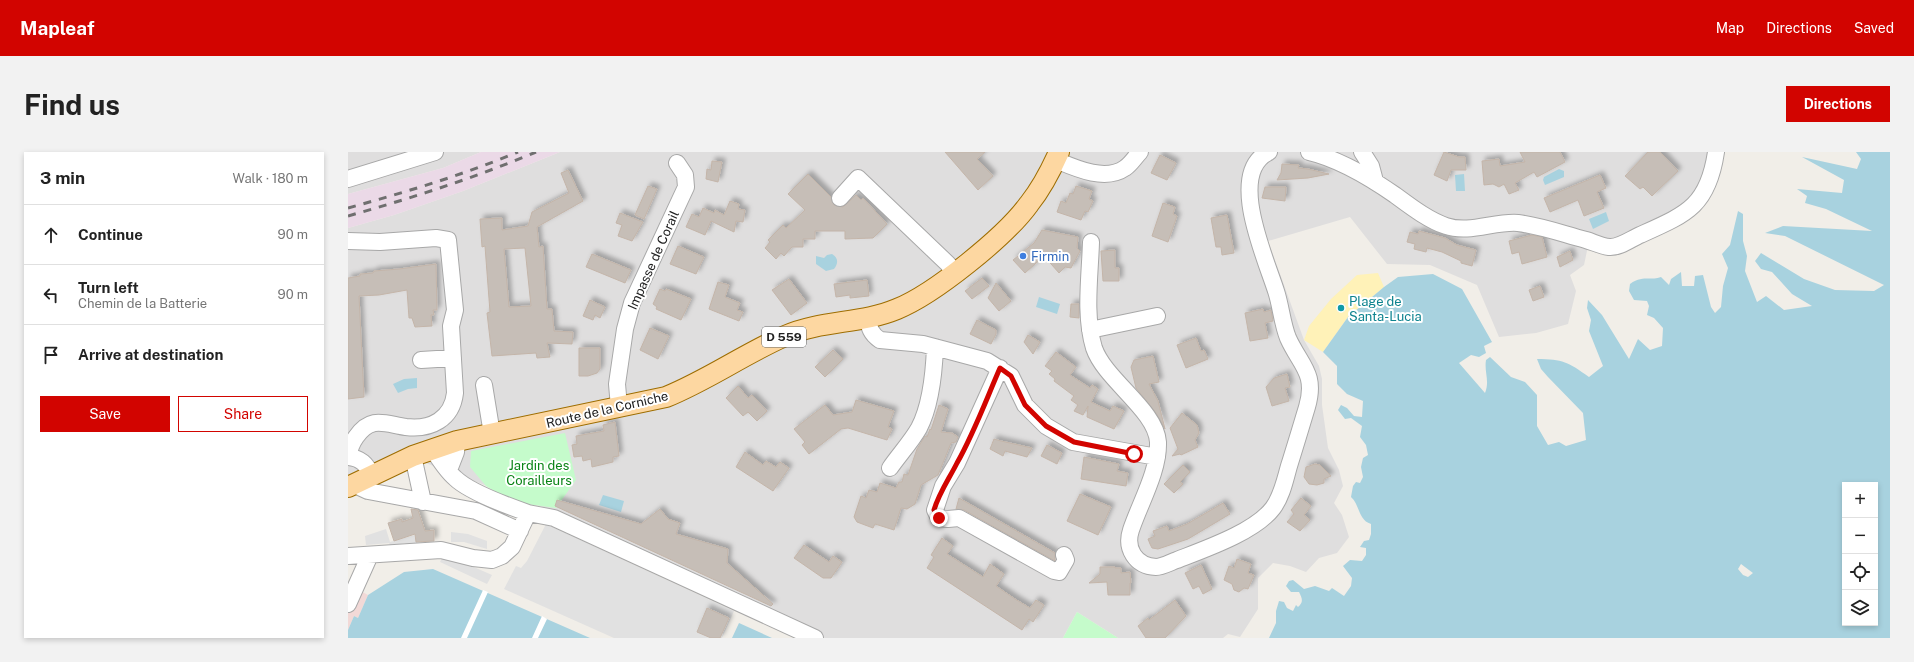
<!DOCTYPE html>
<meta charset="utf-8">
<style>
:root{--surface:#fff;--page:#f2f2f2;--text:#222;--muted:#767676;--line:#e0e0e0;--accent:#d20400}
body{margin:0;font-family:"Public Sans",sans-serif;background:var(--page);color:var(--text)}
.controls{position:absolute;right:12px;bottom:12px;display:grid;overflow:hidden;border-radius:0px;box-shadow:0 2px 6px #0003}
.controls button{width:36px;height:36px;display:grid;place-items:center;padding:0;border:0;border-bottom:1px solid var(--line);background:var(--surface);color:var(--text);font:20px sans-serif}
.stop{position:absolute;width:12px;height:12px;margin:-9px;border:3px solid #d20400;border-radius:50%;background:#fff}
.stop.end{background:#d20400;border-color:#fff;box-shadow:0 1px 4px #0008}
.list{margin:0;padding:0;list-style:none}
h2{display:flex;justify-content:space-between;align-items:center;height:52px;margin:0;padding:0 16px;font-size:17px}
h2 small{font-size:13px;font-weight:400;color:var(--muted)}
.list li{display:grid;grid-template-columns:26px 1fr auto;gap:12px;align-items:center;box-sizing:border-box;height:60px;padding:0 16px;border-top:1px solid var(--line)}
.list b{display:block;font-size:15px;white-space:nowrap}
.list p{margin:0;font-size:13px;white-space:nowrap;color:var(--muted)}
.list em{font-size:13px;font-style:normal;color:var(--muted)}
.actions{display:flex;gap:8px;padding:12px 16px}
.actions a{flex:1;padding:9px 0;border:1px solid var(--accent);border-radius:0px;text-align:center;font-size:14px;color:var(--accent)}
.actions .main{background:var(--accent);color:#fff}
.icon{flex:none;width:22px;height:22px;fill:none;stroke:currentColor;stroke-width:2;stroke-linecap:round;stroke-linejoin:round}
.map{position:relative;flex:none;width:1542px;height:486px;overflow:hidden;border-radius:0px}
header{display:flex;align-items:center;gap:24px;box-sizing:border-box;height:56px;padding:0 20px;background:var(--accent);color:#fff}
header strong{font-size:19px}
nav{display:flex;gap:22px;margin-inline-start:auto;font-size:14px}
.intro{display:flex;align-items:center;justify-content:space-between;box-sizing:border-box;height:96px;padding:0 24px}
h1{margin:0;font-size:28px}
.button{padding:10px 18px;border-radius:0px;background:var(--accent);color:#fff;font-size:14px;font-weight:700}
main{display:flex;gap:24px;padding:0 24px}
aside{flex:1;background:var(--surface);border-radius:0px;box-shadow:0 2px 6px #0003}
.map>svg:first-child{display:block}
.residential{fill:#dfdede}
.commercial{fill:#f2d9d7}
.industrial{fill:#ebd9e7}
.sand{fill:#fff2b8}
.park{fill:#c5fbcb}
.parking{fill:#e1e1e1}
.water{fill:#a8d2df;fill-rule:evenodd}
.pier{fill:#fff}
.building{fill:#c6beb7;stroke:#c4b5a9;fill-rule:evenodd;filter:url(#shadow)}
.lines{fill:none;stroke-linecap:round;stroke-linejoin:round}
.minor-casing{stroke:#a8a8a8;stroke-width:18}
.major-casing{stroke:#9e6d00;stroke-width:22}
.minor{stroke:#fff;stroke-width:16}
.major{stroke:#fdd7a1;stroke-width:20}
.rail{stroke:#6f6f6f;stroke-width:3;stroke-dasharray:8 8;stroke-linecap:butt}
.route{stroke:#d20400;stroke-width:5}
.shop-dot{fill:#3f7fe0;stroke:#fff;stroke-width:1.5}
.culture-dot{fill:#0f9aa8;stroke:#fff;stroke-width:1.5}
.labels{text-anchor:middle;stroke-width:4;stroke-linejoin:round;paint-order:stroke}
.shield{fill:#fff;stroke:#646464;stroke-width:1}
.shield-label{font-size:12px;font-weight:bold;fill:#212121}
.shop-label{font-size:13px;fill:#366cbe;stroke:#fff;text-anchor:start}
.street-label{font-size:13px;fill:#212121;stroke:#fff}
.culture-label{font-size:13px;fill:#0d838f;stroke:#fff;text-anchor:start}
.park-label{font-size:13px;fill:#0a8416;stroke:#fff}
</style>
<header>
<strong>Mapleaf</strong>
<nav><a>Map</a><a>Directions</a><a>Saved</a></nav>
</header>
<div class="intro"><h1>Find us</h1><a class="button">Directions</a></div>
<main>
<aside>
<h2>3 min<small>Walk · 180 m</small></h2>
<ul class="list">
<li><svg class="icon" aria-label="ahead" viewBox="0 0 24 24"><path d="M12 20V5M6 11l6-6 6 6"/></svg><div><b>Continue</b></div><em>90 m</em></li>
<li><svg class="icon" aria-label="left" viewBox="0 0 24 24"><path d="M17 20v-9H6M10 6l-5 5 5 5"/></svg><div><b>Turn left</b><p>Chemin de la Batterie</p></div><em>90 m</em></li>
<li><svg class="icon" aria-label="arrive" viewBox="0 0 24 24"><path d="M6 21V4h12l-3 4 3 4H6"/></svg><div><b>Arrive at destination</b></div></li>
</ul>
<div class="actions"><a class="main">Save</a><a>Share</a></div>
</aside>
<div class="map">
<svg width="1542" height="486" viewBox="0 0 1542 486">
<defs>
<filter id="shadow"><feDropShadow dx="3.5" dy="-3.5" stdDeviation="2" flood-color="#0004"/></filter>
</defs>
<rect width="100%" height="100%" fill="#f1eee8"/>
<path class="residential" d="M 0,0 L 133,0 L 95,16 L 0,42 Z
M 212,0 L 1375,0 L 1331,73 L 1240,94 L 1236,113 L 1222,123 L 1228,139 L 1220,172 L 1188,181 L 1151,185 L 1129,133 L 1082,113 L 1039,112 L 1002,65 L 920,89 L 956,188 L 971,214 L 974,227 L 974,253 L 980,296 L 991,318 L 995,334 L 986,351 L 994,363 L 1001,385 L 989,401 L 971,406 L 958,420 L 942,414 L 925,411 L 910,426 L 910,457 L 892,485 L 880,482 L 875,486 L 770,486 L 729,460 L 715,486 L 477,486 L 217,363 L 75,310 L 0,344 L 0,76 L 46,63 L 115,39 Z"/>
<path class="commercial" d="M 0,432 L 20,443 L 10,466 L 6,464 L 0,478 Z"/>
<path class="industrial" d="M 133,0 L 212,0 L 115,39 L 46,63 L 0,76 L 0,42 L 95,16 Z"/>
<path class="sand" d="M 1030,121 L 1036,135 L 1000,165 L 975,200 L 956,188 L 961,174 L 983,147 L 1009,123 Z"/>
<path class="park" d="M 217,281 L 228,328 L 208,356 L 164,350 L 138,334 L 122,315 L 123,299 Z
M 729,460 L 770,486 L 715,486 Z"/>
<path class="parking" d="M 198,372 L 386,459 L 374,486 L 266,486 L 156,437 L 168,414 L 173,416 L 179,409 Z
M 38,377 L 42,390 L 67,383 L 69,392 L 58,393 L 57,391 L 43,395 L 41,391 L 18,393 L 17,384 Z
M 103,380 L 120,382 L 139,389 L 139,397 L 116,390 L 103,390 Z
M 96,402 L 144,423 L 139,432 L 92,410 Z"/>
<path class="water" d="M 1508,0 L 1542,0 L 1542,486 L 921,486 L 928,471 L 928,459 L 931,449 L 936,450 L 939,456 L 945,459 L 948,453 L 950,455 C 956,450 954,446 951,440 L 943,440 L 938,434 L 941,429 L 945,428 L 956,437 L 967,434 L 981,439 L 984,436 L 996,444 L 1003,434 L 1004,426 L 995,414 L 1002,408 L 1014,409 L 1018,403 L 1018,396 L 1012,395 L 1016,389 L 1021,388 L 1023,382 L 1023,372 C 1010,368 1012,353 1003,345 L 1005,334 L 1008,330 L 1012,331 L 1015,325 L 1013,315 L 1015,306 L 1020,303 L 1018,293 L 1012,285 L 1014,274 L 1003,266 L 997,267 L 990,258 L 993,253 L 999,256 L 1006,264 L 1014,265 L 1015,249 L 999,242 L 989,232 L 989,214 L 975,200 L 1000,165 L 1036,135 L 1050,125 L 1085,122 L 1114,137 L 1144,190 L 1136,194 L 1138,201 L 1131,205 L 1123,203 L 1111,211 L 1137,241 C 1142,229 1136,220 1138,208 L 1142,205 L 1163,225 L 1177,230 L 1189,243 L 1189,274 L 1200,293 L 1211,290 L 1218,294 L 1238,288 L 1235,261 L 1200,225 L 1193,217 L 1189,207 C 1215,207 1220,210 1241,225 L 1255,214 L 1241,179 L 1243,168 L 1239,156 L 1240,148 L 1254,163 L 1281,207 L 1290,187 L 1302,198 L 1314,194 L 1315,176 L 1306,166 L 1299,163 L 1301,154 L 1299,149 L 1286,148 L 1281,139 L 1282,132 C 1295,123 1301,129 1313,125 L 1321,133 L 1323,127 L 1333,120 L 1334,134 L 1346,134 L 1347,124 L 1355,123 L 1363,155 L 1367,161 L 1373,155 L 1375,134 L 1380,116 L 1374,102 L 1382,93 L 1390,59 L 1395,62 L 1395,89 L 1399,104 L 1397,119 L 1409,150 L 1418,144 L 1436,158 L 1464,154 L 1444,142 L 1424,120 L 1413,117 L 1407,109 L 1413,101 L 1456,127 L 1487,138 L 1526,139 L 1536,133 L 1437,84 L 1417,81 L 1435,74 L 1524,79 L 1478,57 L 1457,51 L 1459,44 L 1449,37 L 1494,41 L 1496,28 L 1454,5 L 1509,17 L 1513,7 ZM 1497,333 L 1527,333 L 1527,471 L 1497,471 ZM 1393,412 L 1405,421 L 1400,425 L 1395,423 L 1390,417 Z
M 1211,17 L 1216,19 L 1216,25 L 1197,33 L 1195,28 L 1196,25 Z
M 1116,22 L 1117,39 L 1108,39 L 1107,23 Z
M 1258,60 L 1261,69 L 1245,77 L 1241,67 Z
M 484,102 C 491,106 490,112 486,117 L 478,119 L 468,112 L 468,104 L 476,106 L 479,103 Z
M 691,145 L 712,152 L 709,162 L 688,155 Z
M 69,226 L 69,236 L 60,237 L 50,241 L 45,232 L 56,227 Z
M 255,343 L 276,349 L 273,360 L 251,353 Z
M 85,417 L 242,486 L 0,486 L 0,478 L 6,464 L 10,466 L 20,443 L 56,420 Z
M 391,471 L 424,486 L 384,486 Z"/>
<path class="pier" d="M 135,438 L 140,440 L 119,486 L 113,486 Z
M 194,464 L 199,467 L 190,486 L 184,486 Z"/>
<path class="building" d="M 597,0 L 637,0 L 629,7 L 645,24 L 630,38 Z
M 1096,0 L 1111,5 L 1117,5 L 1118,18 L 1103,18 L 1099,29 L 1086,23 Z
M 1172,0 L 1212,0 L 1217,10 L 1189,25 L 1186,20 L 1167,31 L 1171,38 L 1161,42 L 1156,32 L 1151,35 L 1145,32 L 1136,33 L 1134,9 L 1151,7 L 1152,14 L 1177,10 Z
M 1300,0 L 1312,0 L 1330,19 L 1304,44 L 1295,35 L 1292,37 L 1277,24 Z
M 812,3 L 828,11 L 819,28 L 803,21 Z
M 364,9 L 374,10 L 370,30 L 358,27 L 359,17 L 363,18 Z
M 934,12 L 951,13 L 950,16 L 960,17 L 981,22 L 960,26 L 929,28 L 933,21 Z
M 220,18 L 235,49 L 189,75 L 191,95 L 195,94 L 199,157 L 204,157 L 206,179 L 225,180 L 224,192 L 199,191 L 202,205 L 189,206 L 188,201 L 144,204 L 139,161 L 142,160 L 137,94 L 134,95 L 132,67 L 154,66 L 154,78 L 180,74 L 184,60 L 221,41 L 213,21 ZM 177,96 L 183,154 L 161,155 L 156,97 Z
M 460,22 L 483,45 L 486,53 L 495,55 L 508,43 L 513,48 L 515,46 L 539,72 L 525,86 L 497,87 L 497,79 L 467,79 L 467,87 L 455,87 L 455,95 L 444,95 L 436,104 L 433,101 L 428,107 L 417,96 L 422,90 L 420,88 L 435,73 L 438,76 L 457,58 L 440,42 Z
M 1252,23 L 1258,36 L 1249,40 L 1256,56 L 1236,64 L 1230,48 L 1202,60 L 1196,46 Z
M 300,34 L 309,37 L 296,67 L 287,63 Z
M 728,34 L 744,39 L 741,47 L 745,49 L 740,60 L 737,59 L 733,68 L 709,60 L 713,49 L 718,51 L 722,41 L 725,42 Z
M 917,35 L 938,35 L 937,49 L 914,46 Z
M 382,49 L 391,52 L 390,57 L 397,58 L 395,70 L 388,69 L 386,80 L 363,69 L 357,83 L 338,75 L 344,62 L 351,65 L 355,56 L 366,61 L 367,58 L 376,63 Z
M 815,51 L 827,55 L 825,62 L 829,64 L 820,90 L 804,84 Z
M 272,61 L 295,70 L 284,89 L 270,84 L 274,73 L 268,71 Z
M 879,63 L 886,101 L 874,103 L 873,95 L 868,95 L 863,66 Z
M 694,78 L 730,85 L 729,96 L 732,99 L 723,116 L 717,115 L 711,121 L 696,104 L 677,121 L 665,108 L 686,91 Z
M 1071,79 L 1097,86 L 1109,93 L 1128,98 L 1124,114 L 1113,111 L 1113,109 L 1094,100 L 1079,96 L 1078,100 L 1066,97 L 1067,92 L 1059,90 L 1062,80 L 1070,82 Z
M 1184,83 L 1194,85 L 1199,105 L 1174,112 L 1171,100 L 1164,102 L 1161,89 Z
M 330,94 L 356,105 L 348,122 L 322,112 Z
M 767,98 L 767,116 L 771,116 L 771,129 L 755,129 L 753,99 Z
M 1222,99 L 1225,108 L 1212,115 L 1209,105 Z
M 244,102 L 283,118 L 277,131 L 238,115 Z
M 88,112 L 89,158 L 85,158 L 86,163 L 83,163 L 84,174 L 67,175 L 64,166 L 61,166 L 59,138 L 31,143 L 11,144 L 16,245 L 0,247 L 0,126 L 12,124 L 12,122 L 25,121 L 26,119 L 51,117 Z
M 634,126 L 641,134 L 624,147 L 617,139 Z
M 441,127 L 459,151 L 443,163 L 424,138 Z
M 519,128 L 521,144 L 502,146 L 502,143 L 488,145 L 486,132 Z
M 370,130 L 381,133 L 377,145 L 392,151 L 389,158 L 395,160 L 391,169 L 361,157 Z
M 648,131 L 663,149 L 651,159 L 640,146 Z
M 1192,134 L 1196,145 L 1185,149 L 1181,138 Z
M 312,137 L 317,139 L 318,137 L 343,147 L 333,168 L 308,157 L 309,155 L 305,152 Z
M 242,148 L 257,155 L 252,166 L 247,163 L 245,168 L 235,164 Z
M 723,152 L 731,152 L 731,166 L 722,165 Z
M 915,157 L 916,160 L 923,158 L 925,169 L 917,171 L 920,186 L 902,189 L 897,161 Z
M 629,168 L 648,178 L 648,182 L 643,192 L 622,182 Z
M 302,176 L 321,184 L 310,207 L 292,198 Z
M 680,183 L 692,190 L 685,202 L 676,190 Z
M 848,186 L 853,199 L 856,198 L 860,207 L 838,216 L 829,193 Z
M 231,196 L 252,196 L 252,217 L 249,221 L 240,224 L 231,224 Z
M 485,198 L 495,207 L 477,225 L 467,215 Z
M 708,200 L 728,215 L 722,223 L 742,236 L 744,233 L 750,237 L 743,250 L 762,259 L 765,254 L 776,259 L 766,277 L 739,265 L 740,254 L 735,263 L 726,259 L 730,253 L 723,248 L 726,244 L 706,229 L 707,227 L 701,222 L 704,219 L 697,214 Z
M 805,204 L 811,230 L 801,232 L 810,249 L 817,277 L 808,261 L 788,236 L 783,215 L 786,208 Z
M 939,222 L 942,235 L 937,236 L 941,249 L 924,254 L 918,235 L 926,226 Z
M 390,234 L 400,246 L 404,243 L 419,259 L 409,269 L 400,260 L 395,264 L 378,246 Z
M 508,248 L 546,259 L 540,275 L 544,277 L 539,288 L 500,276 L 493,277 L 461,302 L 454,293 L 457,290 L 446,277 L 477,253 L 485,263 L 504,260 Z
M 591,253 L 600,257 L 593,280 L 604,281 L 610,285 L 608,290 L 603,291 L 590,323 L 573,333 L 567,352 L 559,357 L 553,356 L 546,378 L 527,372 L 525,376 L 509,370 L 506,365 L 513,344 L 518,346 L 521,338 L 529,340 L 532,331 L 548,336 L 551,330 L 554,330 L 556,322 L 560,323 L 569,297 L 577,284 L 579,285 L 582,277 L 583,278 Z
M 834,261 L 849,273 L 851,281 L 847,288 L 850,295 L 833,303 L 832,302 L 824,304 L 830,297 L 822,276 Z
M 267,270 L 271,304 L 265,305 L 265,310 L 244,315 L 243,307 L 235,309 L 234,304 L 226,305 L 224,293 L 229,292 L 228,284 L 256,279 L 255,273 Z
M 646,287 L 653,289 L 684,296 L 679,305 L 657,299 L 655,304 L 642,297 Z
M 699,293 L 714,301 L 709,312 L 693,304 Z
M 397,300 L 415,313 L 418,309 L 428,315 L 432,310 L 441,316 L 425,339 L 388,315 Z
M 736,305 L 771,312 L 769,319 L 780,321 L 778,334 L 733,327 Z
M 967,312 L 972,313 L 983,324 L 976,327 L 976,331 L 969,333 L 961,332 L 956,325 L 958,315 Z
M 835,313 L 842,320 L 832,330 L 835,332 L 826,341 L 816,332 Z
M 732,342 L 763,355 L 750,383 L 719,369 Z
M 611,346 L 707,401 L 707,409 L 616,358 L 608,357 Z
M 953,346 L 963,354 L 956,363 L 962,368 L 952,379 L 939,370 L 946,362 L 943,358 Z
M 209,348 L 293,372 L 312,357 L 320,367 L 332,371 L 328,382 L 380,397 L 379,411 L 425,452 L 423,454 L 207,354 Z
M 875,351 L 882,362 L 840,387 L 810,397 L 804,396 L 802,392 L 800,387 L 807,384 L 805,379 L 819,374 L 821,379 L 839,372 Z
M 63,357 L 70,358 L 77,379 L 86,378 L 86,389 L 68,390 L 67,382 L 46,389 L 40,371 L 54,367 L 54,370 L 65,366 Z
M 594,386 L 605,394 L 599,402 L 635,425 L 642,412 L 656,422 L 648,434 L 667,447 L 682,456 L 688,448 L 696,453 L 685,470 L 681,467 L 674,478 L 579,416 L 586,405 L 583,403 Z
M 456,393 L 481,410 L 485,404 L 494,410 L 483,426 L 475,426 L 446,406 Z
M 889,407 L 903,412 L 900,421 L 906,423 L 900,437 L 896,436 L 891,440 L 886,438 L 884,432 L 876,428 L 881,414 L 886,416 Z
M 853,413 L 864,437 L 855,442 L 851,434 L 845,437 L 837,421 Z
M 752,415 L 767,415 L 767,416 L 773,416 L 773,421 L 782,420 L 783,431 L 782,431 L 782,443 L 760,443 L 759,430 L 741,431 L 752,422 Z
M 827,448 L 838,464 L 817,486 L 798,486 L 790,474 L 800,466 L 801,468 Z
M 359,456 L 381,466 L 372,486 L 363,486 L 349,480 Z"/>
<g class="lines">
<defs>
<path id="minor" d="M 961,0 C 991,7 1021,25 1047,43 C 1062,54 1080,68 1098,74 C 1121,82 1147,69 1170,71 C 1194,74 1215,82 1238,88 C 1245,90 1253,94 1261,95 C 1271,96 1283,87 1292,83 C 1339,62 1360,54 1368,0
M 1014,0 L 1023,14 L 1027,29
M 708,8 C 727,16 757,30 777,16 C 783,12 787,5 792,0
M 0,27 L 87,0
M 492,46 L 510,26 L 600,112 L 606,121
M 0,89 L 32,90 L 88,86 L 100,88 L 107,158 L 103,174 L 107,241 C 104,267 83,278 58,275 C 37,272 23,263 8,285 C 3,292 1,297 1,305
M 743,90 C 742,124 736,163 746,196 C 757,228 808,258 810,290 C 811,319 792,351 783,378 C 777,396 787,414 808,415 C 814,415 823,410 829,408 C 857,397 907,380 925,356 C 934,344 937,328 941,314 C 947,295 953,275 959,255 C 969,221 952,213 940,186 C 934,171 933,154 928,139 C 918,107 878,20 921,0
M 520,166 C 521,176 523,182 532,188 L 575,192 L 639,209 L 663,224 L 677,253 L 698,274 L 725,290 L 809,305
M 742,178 L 809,164
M 73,208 L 105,206
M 652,216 L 609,311 L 595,334 L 587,358 L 591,366 L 600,367 L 611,366 L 706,419 L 711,420 L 718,408 L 716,403
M 136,233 L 144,282
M 271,255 L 269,232 L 277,177 L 284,151 L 338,35 L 337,23 L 329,11
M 84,296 C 89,304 100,320 107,326 C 121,340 160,354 180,361
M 65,304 L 75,350
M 0,305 C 13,306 18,312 24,323
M 542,316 C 551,303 563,290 571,276 C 583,253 586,221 587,195
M 101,318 L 108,300 L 109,289
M 5,332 L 20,339 L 128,359 L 172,379
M 0,404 L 93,398 L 125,406 L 144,408 L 154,404 L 164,395 L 180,361 L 206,366 L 467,486
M 0,452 L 22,403"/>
<path id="major" d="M 0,335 L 65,304 L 109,289 L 318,245 C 360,228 396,202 437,184 C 474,168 513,172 549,157 C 586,142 657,85 681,52 C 693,37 703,18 711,0"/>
</defs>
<use href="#minor" class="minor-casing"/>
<use href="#major" class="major-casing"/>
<use href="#minor" class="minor"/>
<use href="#major" class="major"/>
<path class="rail" d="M 0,56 C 58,40 115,23 170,0
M 0,64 C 64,46 126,26 188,0"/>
</g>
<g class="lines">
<path class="route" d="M 591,366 L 586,358 C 591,341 601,327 609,311 C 626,281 638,248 652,216 L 663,224 L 677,253 L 698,274 L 726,290 L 786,302"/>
</g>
<circle class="shop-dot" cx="675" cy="104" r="4"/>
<circle class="culture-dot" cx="993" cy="156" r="4"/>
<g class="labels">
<rect class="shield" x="414" y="175" width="44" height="20" rx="3"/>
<g class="shield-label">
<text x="436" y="189">D 559</text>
</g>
<g class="shop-label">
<text x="683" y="109">Firmin</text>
</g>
<g class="street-label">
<text transform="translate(305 108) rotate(-66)" y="5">Impasse de Corail</text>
<text transform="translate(259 257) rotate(-13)" y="5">Route de la Corniche</text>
</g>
<g class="culture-label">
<text x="1001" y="154">Plage de<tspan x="1001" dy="15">Santa-Lucia</tspan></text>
</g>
<g class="park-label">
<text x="191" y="318">Jardin des<tspan x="191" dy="15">Corailleurs</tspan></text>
</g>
</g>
</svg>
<div class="controls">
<button>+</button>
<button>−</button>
<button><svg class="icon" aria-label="locate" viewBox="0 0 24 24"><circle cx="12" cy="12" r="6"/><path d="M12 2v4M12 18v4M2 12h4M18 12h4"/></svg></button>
<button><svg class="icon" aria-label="layers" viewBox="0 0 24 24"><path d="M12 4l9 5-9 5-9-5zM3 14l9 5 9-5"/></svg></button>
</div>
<div class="stop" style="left:786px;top:302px"></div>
<div class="stop end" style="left:591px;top:366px"></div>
</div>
</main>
